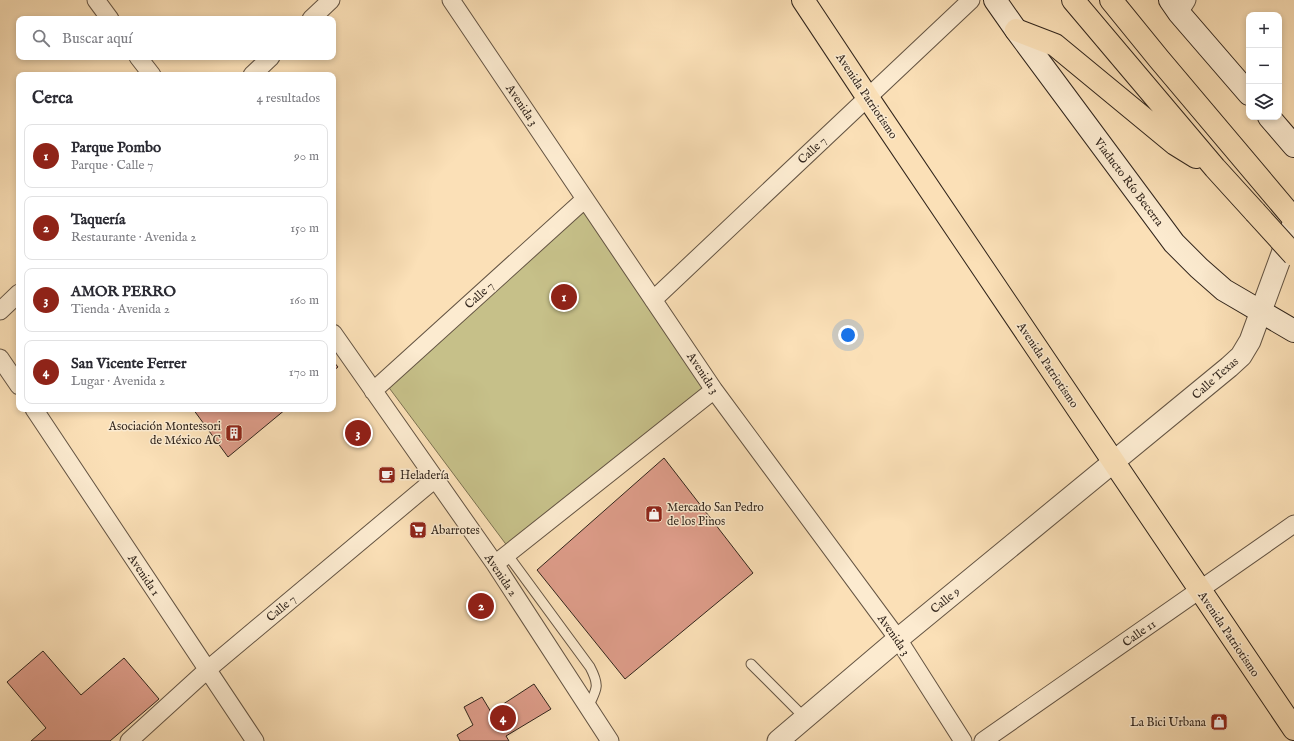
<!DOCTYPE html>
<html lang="es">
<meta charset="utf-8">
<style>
:root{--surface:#fff;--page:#f7f7f7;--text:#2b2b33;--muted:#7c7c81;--line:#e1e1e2;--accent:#8f2418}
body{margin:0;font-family:"IM FELL English",serif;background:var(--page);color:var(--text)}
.controls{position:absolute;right:12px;top:12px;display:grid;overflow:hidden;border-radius:8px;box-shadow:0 2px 6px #0003}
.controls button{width:36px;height:36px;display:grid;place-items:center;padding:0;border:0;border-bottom:1px solid var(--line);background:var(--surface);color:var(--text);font:20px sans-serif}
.you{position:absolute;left:848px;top:335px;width:14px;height:14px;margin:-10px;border:3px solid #fff;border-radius:50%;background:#1a73e8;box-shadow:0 0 0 6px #1a73e833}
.badge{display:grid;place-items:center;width:26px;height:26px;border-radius:50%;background:var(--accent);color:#fff;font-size:13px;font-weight:700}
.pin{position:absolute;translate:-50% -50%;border:2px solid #fff;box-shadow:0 1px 4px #0006}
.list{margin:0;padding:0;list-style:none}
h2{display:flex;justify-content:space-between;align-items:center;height:52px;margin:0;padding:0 16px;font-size:17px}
h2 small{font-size:13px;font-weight:400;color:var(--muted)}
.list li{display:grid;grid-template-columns:26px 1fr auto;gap:12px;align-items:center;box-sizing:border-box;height:64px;margin:0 8px 8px;padding:0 8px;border:1px solid var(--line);border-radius:8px}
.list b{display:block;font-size:15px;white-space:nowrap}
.list p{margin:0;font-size:13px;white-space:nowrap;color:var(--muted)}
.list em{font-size:13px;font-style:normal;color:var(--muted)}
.icon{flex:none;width:22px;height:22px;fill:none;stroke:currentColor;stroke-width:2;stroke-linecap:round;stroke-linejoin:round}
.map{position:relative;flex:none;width:1294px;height:741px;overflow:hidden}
.search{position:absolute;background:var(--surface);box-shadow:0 2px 6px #0003;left:16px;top:16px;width:320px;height:44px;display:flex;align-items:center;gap:10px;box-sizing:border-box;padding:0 14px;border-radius:8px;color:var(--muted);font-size:15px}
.panel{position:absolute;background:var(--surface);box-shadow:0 2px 6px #0003;left:16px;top:72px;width:320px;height:340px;border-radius:8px}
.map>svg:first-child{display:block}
.green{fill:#c6c089;stroke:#7c7252}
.building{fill:#dd9c89;stroke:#31251c}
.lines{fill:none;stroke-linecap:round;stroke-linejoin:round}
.service-casing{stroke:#645443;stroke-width:11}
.minor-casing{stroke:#645443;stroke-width:19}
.tertiary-casing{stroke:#645443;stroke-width:23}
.secondary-casing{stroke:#31251c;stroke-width:24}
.primary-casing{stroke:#31251c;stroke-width:24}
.motorway-casing{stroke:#31251c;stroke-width:24}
.service{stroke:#fcebd0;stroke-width:9}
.minor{stroke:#fcebd0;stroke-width:17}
.tertiary{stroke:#fcebd0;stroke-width:21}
.secondary{stroke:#fcebd0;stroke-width:22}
.primary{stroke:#fbe0b7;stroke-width:22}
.motorway{stroke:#fbe0b7;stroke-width:22}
.motorway-bridge-casing{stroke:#31251c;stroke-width:24;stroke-linecap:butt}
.motorway-bridge{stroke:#fbe0b7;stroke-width:22}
.labels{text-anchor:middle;stroke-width:3;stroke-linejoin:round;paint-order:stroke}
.street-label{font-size:12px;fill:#31251c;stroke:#fcebd0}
.poi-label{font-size:12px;fill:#31251c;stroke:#fcebd0;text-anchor:start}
</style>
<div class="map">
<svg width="1294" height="741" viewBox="0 0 1294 741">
<rect width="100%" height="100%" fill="#fbe0b7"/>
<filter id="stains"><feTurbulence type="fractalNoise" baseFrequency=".005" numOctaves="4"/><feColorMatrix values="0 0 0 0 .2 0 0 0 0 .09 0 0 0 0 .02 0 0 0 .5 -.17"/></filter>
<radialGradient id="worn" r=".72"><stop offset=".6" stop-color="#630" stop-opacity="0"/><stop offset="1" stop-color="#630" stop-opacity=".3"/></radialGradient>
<path class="green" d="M 584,209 L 704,387 L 508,547 L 387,385 Z"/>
<path class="building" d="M 333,361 L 338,367 L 333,371 Z
M 193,409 L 286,409 L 228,457 Z
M 664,458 L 753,573 L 625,679 L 537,570 Z
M 43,651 L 81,695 L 124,658 L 159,699 L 110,741 L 31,741 L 46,728 L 7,682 Z
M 534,684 L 551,709 L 506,736 L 509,741 L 460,741 L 457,735 L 473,725 L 464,707 L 482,697 L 491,712 Z"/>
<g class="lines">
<defs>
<path id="service" d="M 507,554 L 590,667 C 600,686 597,689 588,707
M 751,664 L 805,718"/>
<path id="minor" d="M 96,0 L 110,19
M 451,0 L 714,390 L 898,639 L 963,741
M 1179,13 L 1187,0
M 311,19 L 331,0
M 138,57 L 152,75
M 252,75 L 271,57
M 653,300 L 971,0
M 0,311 L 19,293
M 333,333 L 495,564 L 610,741
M 0,358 L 19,386
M 373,391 L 585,199
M 34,409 L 255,741
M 495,564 L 714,390
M 129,741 L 207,670 L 435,479
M 983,741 L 1294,524"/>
<path id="tertiary" d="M 778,741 L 898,639 L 1229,367 L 1241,356 L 1250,341 L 1294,221"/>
<path id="secondary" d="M 995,0 L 1016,30 L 1174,243 L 1199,268 L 1224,290 L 1294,331
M 1170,0 L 1179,13 L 1249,94
M 1269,117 L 1294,146"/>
<path id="primary" d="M 803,0 L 868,98 L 1294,729"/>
<path id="motorway" d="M 1073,0 L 1215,168 L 1255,212
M 1111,0 L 1159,59 L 1294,219
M 1016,30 L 1055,45 L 1175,144 L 1196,157"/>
</defs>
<use href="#service" class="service-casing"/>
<use href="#minor" class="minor-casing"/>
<use href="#tertiary" class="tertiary-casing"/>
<use href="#secondary" class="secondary-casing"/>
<use href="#primary" class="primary-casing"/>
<use href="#motorway" class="motorway-casing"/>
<use href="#service" class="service"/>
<use href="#minor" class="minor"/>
<use href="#tertiary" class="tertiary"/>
<use href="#secondary" class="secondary"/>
<use href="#primary" class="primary"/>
<use href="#motorway" class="motorway"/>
<defs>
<path id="motorway-bridge" d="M 1255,212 L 1294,255"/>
</defs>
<use href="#motorway-bridge" class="motorway-bridge-casing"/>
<use href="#motorway-bridge" class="motorway-bridge"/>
</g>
<defs>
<symbol id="building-square" viewBox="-11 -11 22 22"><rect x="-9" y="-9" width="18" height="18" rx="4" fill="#8f2418" stroke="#fcebd0"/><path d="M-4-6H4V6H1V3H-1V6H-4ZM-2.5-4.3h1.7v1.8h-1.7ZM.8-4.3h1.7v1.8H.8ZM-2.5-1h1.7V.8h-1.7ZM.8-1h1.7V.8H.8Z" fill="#fff"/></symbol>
<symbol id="cafe-square" viewBox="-11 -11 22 22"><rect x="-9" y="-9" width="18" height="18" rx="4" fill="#8f2418" stroke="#fcebd0"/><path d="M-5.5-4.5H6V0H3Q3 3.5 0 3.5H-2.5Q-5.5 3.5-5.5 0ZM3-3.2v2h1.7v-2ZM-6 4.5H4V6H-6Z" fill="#fff"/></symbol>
<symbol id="shop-square" viewBox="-11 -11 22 22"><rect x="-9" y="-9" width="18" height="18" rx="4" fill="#8f2418" stroke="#fcebd0"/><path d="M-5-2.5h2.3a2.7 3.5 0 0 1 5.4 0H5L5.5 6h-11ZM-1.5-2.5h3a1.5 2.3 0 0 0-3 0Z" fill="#fff"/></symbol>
<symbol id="supermarket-square" viewBox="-11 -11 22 22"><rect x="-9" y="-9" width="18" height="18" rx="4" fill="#8f2418" stroke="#fcebd0"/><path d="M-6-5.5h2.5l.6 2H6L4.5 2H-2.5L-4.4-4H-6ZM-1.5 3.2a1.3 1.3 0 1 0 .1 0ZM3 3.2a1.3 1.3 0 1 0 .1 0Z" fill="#fff"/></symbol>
</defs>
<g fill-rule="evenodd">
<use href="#building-square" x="224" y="423" width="20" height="20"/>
<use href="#cafe-square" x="377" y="465" width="20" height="20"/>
<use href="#shop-square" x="644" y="504" width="20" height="20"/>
<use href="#supermarket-square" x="408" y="520" width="20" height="20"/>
<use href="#shop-square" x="1209" y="712" width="20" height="20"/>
</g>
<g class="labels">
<g class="street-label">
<text transform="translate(867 96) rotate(56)" y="4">Avenida Patriotismo</text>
<text transform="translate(522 105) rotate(56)" y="4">Avenida 3</text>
<text transform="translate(812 150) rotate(-43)" y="4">Calle 7</text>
<text transform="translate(1129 182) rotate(53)" y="4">Viaducto Río Becerra</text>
<text transform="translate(479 295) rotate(-42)" y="4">Calle 7</text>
<text transform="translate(1048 365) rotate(56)" y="4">Avenida Patriotismo</text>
<text transform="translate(703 373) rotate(56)" y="4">Avenida 3</text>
<text transform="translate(1215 378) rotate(-41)" y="4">Calle Texas</text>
<text transform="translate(144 575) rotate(56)" y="4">Avenida 1</text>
<text transform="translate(501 575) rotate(56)" y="4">Avenida 2</text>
<text transform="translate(945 600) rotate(-39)" y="4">Calle 9</text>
<text transform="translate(281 608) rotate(-40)" y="4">Calle 7</text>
<text transform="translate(1139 633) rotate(-35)" y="4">Calle 11</text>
<text transform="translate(1229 634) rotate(56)" y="4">Avenida Patriotismo</text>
<text transform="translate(894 635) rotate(55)" y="4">Avenida 3</text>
</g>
<g class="poi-label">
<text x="221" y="430" text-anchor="end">Asociación Montessori<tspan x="221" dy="14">de México AC</tspan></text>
<text x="400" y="479">Heladería</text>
<text x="667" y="511">Mercado San Pedro<tspan x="667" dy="14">de los Pinos</tspan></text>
<text x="431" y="534">Abarrotes</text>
<text x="1206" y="726" text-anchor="end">La Bici Urbana</text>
</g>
</g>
<rect width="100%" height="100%" filter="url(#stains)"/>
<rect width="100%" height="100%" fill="url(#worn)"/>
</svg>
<div class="controls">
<button>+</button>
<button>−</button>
<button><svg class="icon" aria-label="layers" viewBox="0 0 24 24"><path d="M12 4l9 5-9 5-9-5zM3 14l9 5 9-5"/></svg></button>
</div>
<div class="you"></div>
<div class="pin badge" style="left:564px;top:297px">1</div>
<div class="pin badge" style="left:481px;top:606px">2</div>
<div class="pin badge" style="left:358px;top:433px">3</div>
<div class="pin badge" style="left:503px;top:718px">4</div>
<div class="search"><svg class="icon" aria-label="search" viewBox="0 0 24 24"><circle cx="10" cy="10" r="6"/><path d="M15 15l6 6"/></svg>Buscar aquí</div>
<section class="panel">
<h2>Cerca<small>4 resultados</small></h2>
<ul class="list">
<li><span class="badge">1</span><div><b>Parque Pombo</b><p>Parque · Calle 7</p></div><em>90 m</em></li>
<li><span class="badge">2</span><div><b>Taquería</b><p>Restaurante · Avenida 2</p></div><em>150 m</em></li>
<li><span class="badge">3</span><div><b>AMOR PERRO</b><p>Tienda · Avenida 2</p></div><em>160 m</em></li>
<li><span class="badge">4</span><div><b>San Vicente Ferrer</b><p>Lugar · Avenida 2</p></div><em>170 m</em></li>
</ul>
</section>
</div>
